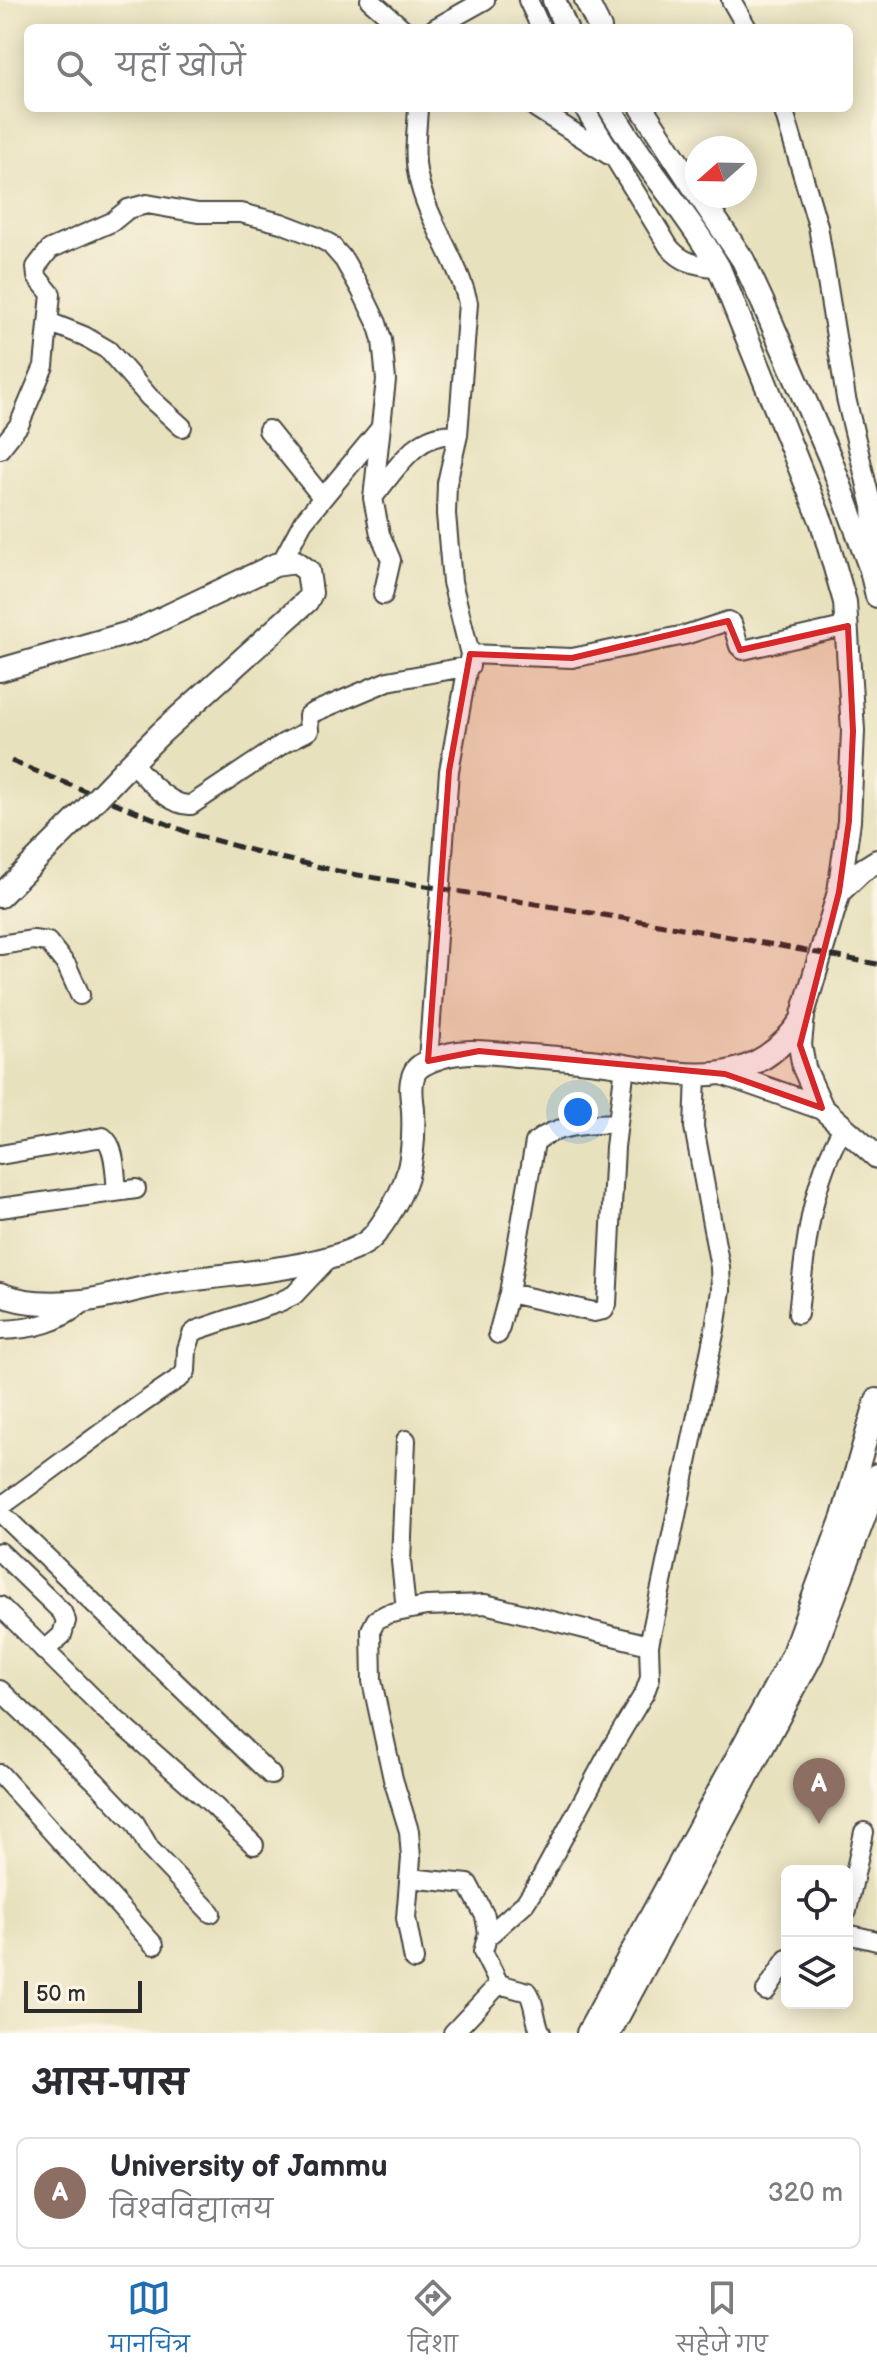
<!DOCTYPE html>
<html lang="hi">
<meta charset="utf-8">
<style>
:root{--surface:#fff;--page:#f7f7f7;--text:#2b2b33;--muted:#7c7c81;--line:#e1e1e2;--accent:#1f6fb2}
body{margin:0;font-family:"Balsamiq Sans","Playpen Sans Deva",sans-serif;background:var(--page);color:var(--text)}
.controls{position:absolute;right:24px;bottom:24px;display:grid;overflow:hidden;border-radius:12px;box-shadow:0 4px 20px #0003}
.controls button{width:72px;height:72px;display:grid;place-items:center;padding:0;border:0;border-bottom:2px solid var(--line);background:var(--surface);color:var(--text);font:40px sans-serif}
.compass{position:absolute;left:685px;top:136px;width:72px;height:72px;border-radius:50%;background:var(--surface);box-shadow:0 4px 20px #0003;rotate:250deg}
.scale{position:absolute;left:24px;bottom:20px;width:118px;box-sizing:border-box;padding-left:8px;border:4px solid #2b2b2b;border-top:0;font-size:22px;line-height:28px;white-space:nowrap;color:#2b2b2b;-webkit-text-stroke:6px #fcf5e5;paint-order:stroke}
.you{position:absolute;left:578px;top:1112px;width:28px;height:28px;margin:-20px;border:6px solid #fff;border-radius:50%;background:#1a73e8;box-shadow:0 0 0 12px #1a73e833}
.badge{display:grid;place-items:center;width:52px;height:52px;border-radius:50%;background:var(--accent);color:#fff;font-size:26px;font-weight:700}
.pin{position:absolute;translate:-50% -66px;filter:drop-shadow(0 2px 4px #0008)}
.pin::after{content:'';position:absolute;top:42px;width:28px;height:24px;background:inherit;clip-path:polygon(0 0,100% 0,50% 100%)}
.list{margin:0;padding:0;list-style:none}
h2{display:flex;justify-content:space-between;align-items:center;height:104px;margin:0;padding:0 32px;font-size:34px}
h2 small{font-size:26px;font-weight:400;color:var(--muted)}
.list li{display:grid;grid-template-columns:52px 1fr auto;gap:24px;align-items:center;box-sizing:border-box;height:112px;margin:0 16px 16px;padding:0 16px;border:2px solid var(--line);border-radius:12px}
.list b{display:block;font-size:30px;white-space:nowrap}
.list p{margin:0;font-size:26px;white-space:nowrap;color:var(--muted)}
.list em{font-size:26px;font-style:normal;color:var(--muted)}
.icon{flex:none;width:44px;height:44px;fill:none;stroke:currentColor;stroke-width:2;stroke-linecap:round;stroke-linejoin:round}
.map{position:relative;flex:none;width:877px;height:2033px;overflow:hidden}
.search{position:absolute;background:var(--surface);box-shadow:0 4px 20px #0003;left:24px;right:24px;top:24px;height:88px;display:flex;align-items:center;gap:20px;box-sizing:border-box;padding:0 28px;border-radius:12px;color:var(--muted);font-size:30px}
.sheet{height:232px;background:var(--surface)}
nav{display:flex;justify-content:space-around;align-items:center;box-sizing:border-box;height:112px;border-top:2px solid var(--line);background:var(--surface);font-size:22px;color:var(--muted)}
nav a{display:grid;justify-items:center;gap:4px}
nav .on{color:var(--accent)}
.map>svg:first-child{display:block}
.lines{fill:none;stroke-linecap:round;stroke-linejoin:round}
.minor-casing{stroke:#474641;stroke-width:22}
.major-casing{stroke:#474641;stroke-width:26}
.minor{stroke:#fff;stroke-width:18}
.major{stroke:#fff;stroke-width:22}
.rail{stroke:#2b2b2b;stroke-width:5;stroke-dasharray:12 6;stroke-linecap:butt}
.major-bridge-casing{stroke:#474641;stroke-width:26;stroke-linecap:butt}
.major-bridge{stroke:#fff;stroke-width:22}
.marked{fill:#d62828;fill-opacity:0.2;stroke:#d62828;stroke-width:6;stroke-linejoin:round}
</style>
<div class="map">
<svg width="877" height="2033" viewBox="0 0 877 2033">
<rect width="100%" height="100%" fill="#fcf5e5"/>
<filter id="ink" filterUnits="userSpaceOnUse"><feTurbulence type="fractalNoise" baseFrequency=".0125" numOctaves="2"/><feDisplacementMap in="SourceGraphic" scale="16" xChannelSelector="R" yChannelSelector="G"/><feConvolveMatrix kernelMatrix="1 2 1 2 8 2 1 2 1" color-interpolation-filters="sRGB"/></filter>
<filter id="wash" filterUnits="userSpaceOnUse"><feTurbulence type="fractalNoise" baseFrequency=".006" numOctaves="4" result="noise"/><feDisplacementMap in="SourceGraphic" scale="32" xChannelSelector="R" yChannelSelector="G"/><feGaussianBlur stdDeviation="1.8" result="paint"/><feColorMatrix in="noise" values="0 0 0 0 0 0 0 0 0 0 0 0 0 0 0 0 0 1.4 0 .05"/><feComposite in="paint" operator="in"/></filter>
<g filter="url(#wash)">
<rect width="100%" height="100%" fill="#e8e1bd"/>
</g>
<g filter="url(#ink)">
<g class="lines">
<defs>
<path id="minor" d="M 370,0 L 402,28
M 528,0 L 541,28
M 731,0 L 747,28
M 435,28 L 485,0
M 418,108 C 417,130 413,154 418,176 C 427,221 458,259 468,303 L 458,435 L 447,483 L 446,514 L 452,582 L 470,654 L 572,658 L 685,635 L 728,621 L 732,623 L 739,646 L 743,650 L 848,626
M 536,108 L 609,155
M 584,108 L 669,247 C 683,264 698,265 719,268
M 783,108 L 818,226 L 846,398 L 872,507 L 874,540 L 871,567
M 49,322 L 84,336 L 108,350 L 149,397 L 182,427
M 268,430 L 322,497
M 0,449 L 19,425 L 44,366 L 51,294 L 37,277 L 36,267 L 50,249 L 112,222 L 128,209 L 147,204 L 198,213 L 241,213 L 281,223 L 315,236 L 330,244 L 344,260 L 361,290 L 377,323 L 382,340 L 386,380 L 373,498 L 380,534 L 391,560 L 383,595
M 375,495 C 398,467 418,430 458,435
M 281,563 L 303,522 L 379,430
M 132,762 C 144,777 170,807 191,805 L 284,743 L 306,732 L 309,730 L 308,716 L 312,713 L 388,681 L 470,666
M 0,945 L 33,940 L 48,942 L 67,966 L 80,995
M 428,1061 L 449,771 L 470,654
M 0,1155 L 103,1137 C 116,1146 115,1175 117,1191
M 0,1208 L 136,1189
M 509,1293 L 594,1312 L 604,1310 L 607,1304 L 615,1147 L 625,1066
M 798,1314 C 805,1250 810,1184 843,1128
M 0,1330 C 35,1329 58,1323 86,1301
M 498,1334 L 509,1293 L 535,1142 C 557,1124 591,1124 618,1123
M 0,1507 C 61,1464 119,1417 181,1377 L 186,1371 L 187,1349 L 192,1334 L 197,1330 L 277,1303 L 294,1295 L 327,1260
M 0,1512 L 271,1775
M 0,1552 L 62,1612 L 66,1621 L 62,1635 L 44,1651
M 0,1606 L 104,1709 L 214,1806 L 254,1845
M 406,1610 L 401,1561 L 406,1440
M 0,1690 L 96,1782 L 135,1823 L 150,1849 L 211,1913
M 0,1774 L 154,1945
M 409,1878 L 468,1884 L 485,1916 L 488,1933 L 483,1952 L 499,1984 L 453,2033
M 847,1911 L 864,1832
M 847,1934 L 877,1941
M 487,1937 L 525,1903 L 540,1880 L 612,1747 L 645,1692 L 650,1678 L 649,1645 L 715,1329 L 721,1290 L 720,1267 L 694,1127 L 696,1076
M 414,1960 L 406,1918 L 411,1858 L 409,1831 L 393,1779 L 372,1681 L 371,1630 L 376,1620 L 387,1614 L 426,1606 L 485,1604 L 649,1645
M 499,1984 L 528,1992 C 535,2002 534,2019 541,2033
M 766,1991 L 787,1959"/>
<path id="major" d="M 554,0 L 566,28
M 586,0 L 600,28
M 610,108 C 642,164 687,212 719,268 L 822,523 L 845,602 L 853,731 L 849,821 L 839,892 L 803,1014 L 800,1045 L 804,1068 L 822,1108 L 877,1157
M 642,108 L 697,192
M 700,196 L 743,260 L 763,303 L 830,458 L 871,570 L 877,596
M 0,670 L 136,631 L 275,565 L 296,562 L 308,571 L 311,593 L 307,601 L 161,733 L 123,771
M 839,892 L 861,871 L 877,861
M 0,896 L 79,817
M 725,1074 L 822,1108
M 0,1294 C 26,1305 56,1304 83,1301 C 113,1297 142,1287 172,1282 C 216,1275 350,1268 375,1234 C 387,1218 401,1196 407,1176 C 413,1156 414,1131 413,1110 C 412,1098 409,1086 414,1074 C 417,1066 425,1063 432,1060 C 460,1048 487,1052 516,1055 C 546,1057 576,1059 606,1063 C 683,1075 752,1095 803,1018
M 588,2033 L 792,1656 L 843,1517 L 877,1400
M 609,2033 L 812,1655 L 866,1512 L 877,1475"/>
</defs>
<use href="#minor" class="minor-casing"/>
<use href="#major" class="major-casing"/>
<use href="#minor" class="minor"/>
<use href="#major" class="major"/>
<path class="rail" d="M 11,761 L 192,834 L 272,856 L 346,873 L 677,927 L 877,964"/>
<defs>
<path id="major-bridge" d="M 79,817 L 123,771"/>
</defs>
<use href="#major-bridge" class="major-bridge-casing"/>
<use href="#major-bridge" class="major-bridge"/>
</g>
</g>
<path class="marked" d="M 728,621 L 740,650 L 848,626 L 853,731 L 849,821 L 839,892 L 800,1045 L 822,1108 L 725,1074 L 479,1051 L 428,1061 L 449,771 L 470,654 L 572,658 Z"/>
</svg>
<div class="controls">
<button><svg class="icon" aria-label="locate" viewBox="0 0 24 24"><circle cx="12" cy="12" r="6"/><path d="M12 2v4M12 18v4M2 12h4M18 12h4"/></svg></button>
<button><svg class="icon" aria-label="layers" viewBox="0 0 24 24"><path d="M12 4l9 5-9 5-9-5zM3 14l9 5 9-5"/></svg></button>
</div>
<svg class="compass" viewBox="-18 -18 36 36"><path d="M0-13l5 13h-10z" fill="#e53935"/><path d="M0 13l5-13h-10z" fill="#7c7c81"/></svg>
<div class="scale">50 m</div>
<div class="you"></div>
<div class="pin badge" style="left:819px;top:1824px;background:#8d6e63">A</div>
<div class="search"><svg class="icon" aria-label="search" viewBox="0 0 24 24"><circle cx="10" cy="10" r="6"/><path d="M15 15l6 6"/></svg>यहाँ खोजें</div>
</div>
<section class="sheet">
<h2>आस-पास<small></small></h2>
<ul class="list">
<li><span class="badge" style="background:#8d6e63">A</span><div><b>University of Jammu</b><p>विश्वविद्यालय</p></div><em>320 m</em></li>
</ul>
</section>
<nav>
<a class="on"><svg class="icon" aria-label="map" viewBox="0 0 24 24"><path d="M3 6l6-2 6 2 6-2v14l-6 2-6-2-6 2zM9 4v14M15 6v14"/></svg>मानचित्र</a>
<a><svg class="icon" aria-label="directions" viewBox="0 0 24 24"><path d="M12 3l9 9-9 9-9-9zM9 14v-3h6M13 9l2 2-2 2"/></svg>दिशा</a>
<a><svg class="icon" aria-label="saved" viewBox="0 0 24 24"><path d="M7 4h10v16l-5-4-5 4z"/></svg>सहेजे गए</a>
</nav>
